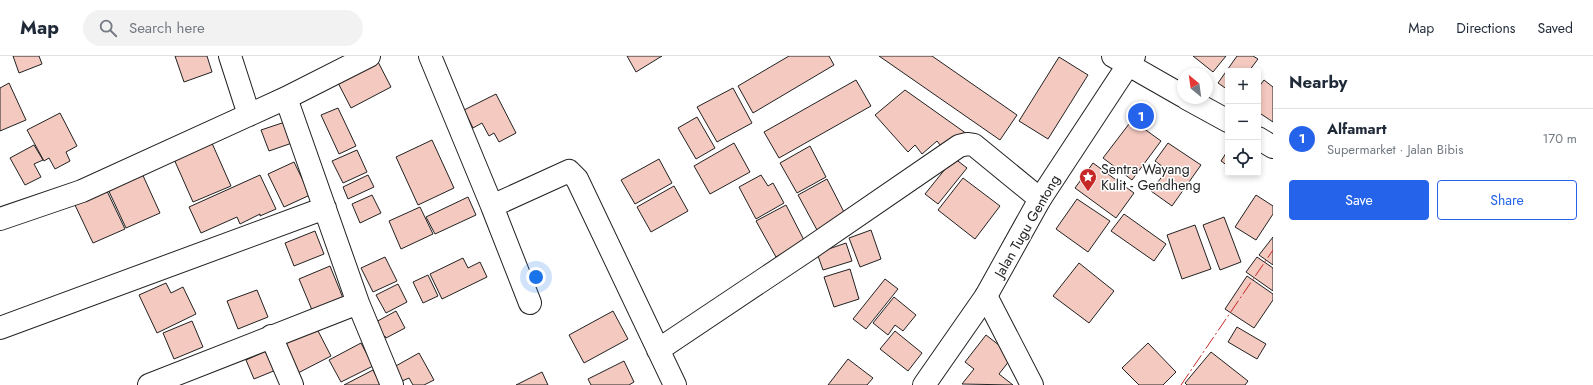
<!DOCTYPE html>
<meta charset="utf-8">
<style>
:root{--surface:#fff;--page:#f2f2f3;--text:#1f2937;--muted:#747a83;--line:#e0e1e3;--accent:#2563eb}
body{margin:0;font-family:Jost,sans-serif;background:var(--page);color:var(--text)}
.controls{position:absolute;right:12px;top:12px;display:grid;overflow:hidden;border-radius:4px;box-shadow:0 2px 6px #0003}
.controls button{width:36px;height:36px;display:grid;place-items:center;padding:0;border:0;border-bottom:1px solid var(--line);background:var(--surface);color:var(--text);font:20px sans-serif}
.compass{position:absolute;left:1177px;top:12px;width:36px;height:36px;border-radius:50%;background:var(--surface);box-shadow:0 2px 6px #0003;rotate:331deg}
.you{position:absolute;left:536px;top:221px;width:14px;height:14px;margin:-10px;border:3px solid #fff;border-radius:50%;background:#1a73e8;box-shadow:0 0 0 6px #1a73e833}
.badge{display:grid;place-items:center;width:26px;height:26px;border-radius:50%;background:var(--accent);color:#fff;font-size:13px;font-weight:700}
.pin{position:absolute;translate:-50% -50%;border:2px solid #fff;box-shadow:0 1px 4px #0006}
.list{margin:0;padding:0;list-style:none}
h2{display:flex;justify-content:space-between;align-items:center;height:52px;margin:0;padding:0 16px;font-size:17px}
h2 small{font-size:13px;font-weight:400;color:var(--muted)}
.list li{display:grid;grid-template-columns:26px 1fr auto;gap:12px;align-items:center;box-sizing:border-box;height:60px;padding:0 16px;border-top:1px solid var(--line)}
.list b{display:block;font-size:15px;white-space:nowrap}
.list p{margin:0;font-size:13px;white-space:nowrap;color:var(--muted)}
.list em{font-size:13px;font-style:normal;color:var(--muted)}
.actions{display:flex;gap:8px;padding:12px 16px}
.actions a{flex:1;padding:9px 0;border:1px solid var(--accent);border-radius:4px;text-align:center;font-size:14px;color:var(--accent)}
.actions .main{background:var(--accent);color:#fff}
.icon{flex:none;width:22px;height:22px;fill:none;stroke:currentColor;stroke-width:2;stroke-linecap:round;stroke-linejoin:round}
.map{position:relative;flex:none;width:1273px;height:329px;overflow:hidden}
header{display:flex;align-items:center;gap:24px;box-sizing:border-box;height:56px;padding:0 20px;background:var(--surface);border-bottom:1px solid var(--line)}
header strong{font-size:19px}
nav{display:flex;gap:22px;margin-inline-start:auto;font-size:14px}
.search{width:280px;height:36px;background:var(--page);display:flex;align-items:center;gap:10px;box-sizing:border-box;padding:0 14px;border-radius:22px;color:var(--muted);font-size:15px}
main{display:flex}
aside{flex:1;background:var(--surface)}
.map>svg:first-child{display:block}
.building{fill:#f3c9c0;stroke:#222}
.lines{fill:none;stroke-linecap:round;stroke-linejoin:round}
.minor-casing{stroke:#222;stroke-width:24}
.major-casing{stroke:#222;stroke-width:24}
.minor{stroke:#fff;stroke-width:22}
.major{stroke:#fff;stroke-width:22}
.power{stroke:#c62828;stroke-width:1;stroke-dasharray:14 3 2 3;stroke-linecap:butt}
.labels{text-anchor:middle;stroke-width:3;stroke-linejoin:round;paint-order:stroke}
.poi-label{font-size:14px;fill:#222;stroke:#fff;text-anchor:start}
.street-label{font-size:14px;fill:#222;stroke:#fff}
</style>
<header>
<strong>Map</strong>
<div class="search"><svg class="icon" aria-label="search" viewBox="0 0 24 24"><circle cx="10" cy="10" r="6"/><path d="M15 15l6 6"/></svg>Search here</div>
<nav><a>Map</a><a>Directions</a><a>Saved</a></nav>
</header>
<main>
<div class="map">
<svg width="1273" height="329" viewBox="0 0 1273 329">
<rect width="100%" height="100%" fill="#fff"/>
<path class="building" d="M 13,0 L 39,0 L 42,8 L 19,17 Z
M 175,0 L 207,0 L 212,16 L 184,26 Z
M 627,0 L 662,0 L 636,16 Z
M 789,0 L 829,0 L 834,9 L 753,57 L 738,30 Z
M 879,0 L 932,0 L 1017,59 L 1000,84 Z
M 1193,0 L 1226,0 L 1213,16 Z
M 1237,0 L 1253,0 L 1258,3 L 1249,15 L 1228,15 L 1228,34 L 1218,27 Z
M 1059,1 L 1088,19 L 1048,83 L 1019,65 Z
M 376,2 L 391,31 L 351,52 L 336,23 Z
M 856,24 L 871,50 L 779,102 L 764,76 Z
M 1264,24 L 1273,31 L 1273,66 L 1258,56 L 1258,32 Z
M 9,27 L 26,64 L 0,75 L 0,32 Z
M 733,32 L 752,67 L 717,86 L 697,51 Z
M 905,34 L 967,78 L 944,94 L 937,85 L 922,98 L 915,89 L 908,96 L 875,59 Z
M 496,38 L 516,77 L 499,86 L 494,77 L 489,80 L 482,67 L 473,72 L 464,54 Z
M 338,52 L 356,90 L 339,98 L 321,59 Z
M 60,57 L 77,90 L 66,96 L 70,105 L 55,113 L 49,102 L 44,105 L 27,74 Z
M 697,61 L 715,92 L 696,103 L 678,72 Z
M 1132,64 L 1161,85 L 1132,124 L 1103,102 Z
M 288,65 L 295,86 L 269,95 L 261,74 Z
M 432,84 L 454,132 L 418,149 L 396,101 Z
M 211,85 L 231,130 L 193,146 L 173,101 Z
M 734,87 L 750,116 L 710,138 L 694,110 Z
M 1168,87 L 1201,109 L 1172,150 L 1151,135 L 1167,114 L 1155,105 Z
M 34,89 L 43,104 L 34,108 L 41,121 L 25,129 L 10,102 Z
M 810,90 L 826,121 L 797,137 L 780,107 Z
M 357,94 L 367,116 L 343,127 L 332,105 Z
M 1228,94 L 1228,110 L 1221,105 Z
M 954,102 L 967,112 L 938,148 L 925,138 Z
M 659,103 L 672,127 L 635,148 L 621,124 Z
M 294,106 L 310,139 L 284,151 L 268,118 Z
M 1093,107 L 1134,137 L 1116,162 L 1075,132 Z
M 140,113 L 160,157 L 126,172 L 106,129 Z
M 260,119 L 276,153 L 260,160 L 260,158 L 240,168 L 237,161 L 201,177 L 189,151 Z
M 368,119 L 374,131 L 348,143 L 343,131 Z
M 761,119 L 768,130 L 773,127 L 784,147 L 756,163 L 739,131 Z
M 963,122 L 1000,150 L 975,183 L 938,154 Z
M 827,123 L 845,158 L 817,174 L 798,139 Z
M 674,130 L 688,155 L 651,176 L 637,151 Z
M 106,133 L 125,173 L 93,187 L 74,147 Z
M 372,139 L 381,157 L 360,167 L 352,148 Z
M 1256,139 L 1273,150 L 1273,158 L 1256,184 L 1235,171 Z
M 468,141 L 476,159 L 435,178 L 426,161 Z
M 1077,143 L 1110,165 L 1088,196 L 1056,173 Z
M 786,149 L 805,186 L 776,201 L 756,165 Z
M 420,151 L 433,178 L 401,193 L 389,165 Z
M 1124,158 L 1166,188 L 1154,205 L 1111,175 Z
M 1224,161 L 1241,206 L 1220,214 L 1203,169 Z
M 1195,169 L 1211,213 L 1182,223 L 1167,179 Z
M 871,174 L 881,203 L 860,211 L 849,182 Z
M 315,175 L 324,198 L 294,210 L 285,187 Z
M 1273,181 L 1273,209 L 1259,199 Z
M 846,187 L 852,205 L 823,214 L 817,197 Z
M 385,201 L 397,225 L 373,236 L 361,212 Z
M 1257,201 L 1273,212 L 1273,235 L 1246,216 Z
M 463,202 L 468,212 L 480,206 L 487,221 L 442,243 L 430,218 Z
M 1079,207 L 1114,235 L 1089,267 L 1053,240 Z
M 330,210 L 343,242 L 312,254 L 299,223 Z
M 850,213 L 859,243 L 834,251 L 824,221 Z
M 428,219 L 438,240 L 423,247 L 413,226 Z
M 1247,220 L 1273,238 L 1273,244 L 1254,272 L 1225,253 Z
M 885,223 L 898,233 L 866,273 L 853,263 Z
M 166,227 L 171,237 L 183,231 L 196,258 L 157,277 L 139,239 Z
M 398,228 L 407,246 L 386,257 L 376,239 Z
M 257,234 L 268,261 L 238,273 L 227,245 Z
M 894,241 L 916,259 L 903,275 L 895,269 L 888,279 L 873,267 Z
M 396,255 L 405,272 L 386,282 L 385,280 L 382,282 L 374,267 Z
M 613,255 L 628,283 L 584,307 L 569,279 Z
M 192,265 L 203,291 L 174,303 L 163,277 Z
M 316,271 L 331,300 L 298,317 L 283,289 Z
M 1237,271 L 1266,288 L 1257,303 L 1228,286 Z
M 895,275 L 922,297 L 908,315 L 880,293 Z
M 986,279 L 1013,300 L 999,318 L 1013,329 L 962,328 L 974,313 L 965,306 Z
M 361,287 L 373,310 L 341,326 L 329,304 Z
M 1148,287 L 1176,316 L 1163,329 L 1139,329 L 1122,312 Z
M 268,294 L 276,314 L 254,323 L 246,304 Z
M 1211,296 L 1248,325 L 1245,329 L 1187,329 L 1185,327 Z
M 419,297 L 434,324 L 424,329 L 413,329 L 409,322 L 402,325 L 394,311 Z
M 848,303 L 873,322 L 867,329 L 828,329 Z
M 624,305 L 634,326 L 629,329 L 591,329 L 588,323 Z
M 373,314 L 381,329 L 344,329 Z
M 542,316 L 548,329 L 516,329 Z"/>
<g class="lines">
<defs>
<path id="minor" d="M 230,0 L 249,59
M 430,0 L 492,150 L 569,115 L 577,123 L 675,329
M 286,42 L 358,247 L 392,329
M 492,150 L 530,247
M 0,163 L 82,135 L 286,42 L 369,0
M 986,240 L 1032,329
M 0,272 L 325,152
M 271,280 L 292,329
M 658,294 L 809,193 L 959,90 L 967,88 L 974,89 L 1040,143
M 149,329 L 358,247"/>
<path id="major" d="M 1113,0 L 1183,40
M 1186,42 L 1228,65
M 1258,82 L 1273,91
M 924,329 L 986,240 L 1040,143 L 1134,0"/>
</defs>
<use href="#minor" class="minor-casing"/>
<use href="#major" class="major-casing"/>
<use href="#minor" class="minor"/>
<use href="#major" class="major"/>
<path class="power" d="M 1181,329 L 1273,194"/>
</g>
<defs>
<symbol id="sight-pin" viewBox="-11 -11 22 30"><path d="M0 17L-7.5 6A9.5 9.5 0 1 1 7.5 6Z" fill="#c62828" stroke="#fff"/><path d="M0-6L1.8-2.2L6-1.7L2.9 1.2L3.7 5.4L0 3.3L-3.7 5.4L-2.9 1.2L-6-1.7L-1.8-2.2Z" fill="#fff"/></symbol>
</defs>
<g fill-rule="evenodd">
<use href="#sight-pin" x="1078" y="111" width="20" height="27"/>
</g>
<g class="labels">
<g class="poi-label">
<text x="1101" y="118">Sentra Wayang<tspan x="1101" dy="16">Kulit - Gendheng</tspan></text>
</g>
<g class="street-label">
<text transform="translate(1027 170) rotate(-60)" y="5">Jalan Tugu Gentong</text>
</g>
</g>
</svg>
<div class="controls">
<button>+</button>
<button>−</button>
<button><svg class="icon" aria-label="locate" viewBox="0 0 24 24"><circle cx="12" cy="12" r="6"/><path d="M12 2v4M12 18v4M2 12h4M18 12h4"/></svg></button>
</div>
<svg class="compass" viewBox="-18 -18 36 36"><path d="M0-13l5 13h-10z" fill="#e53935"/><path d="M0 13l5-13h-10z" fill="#747a83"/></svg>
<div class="you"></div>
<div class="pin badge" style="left:1141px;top:60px">1</div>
</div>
<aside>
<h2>Nearby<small></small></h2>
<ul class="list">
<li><span class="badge">1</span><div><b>Alfamart</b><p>Supermarket · Jalan Bibis</p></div><em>170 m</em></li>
</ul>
<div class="actions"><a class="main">Save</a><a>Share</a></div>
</aside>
</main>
